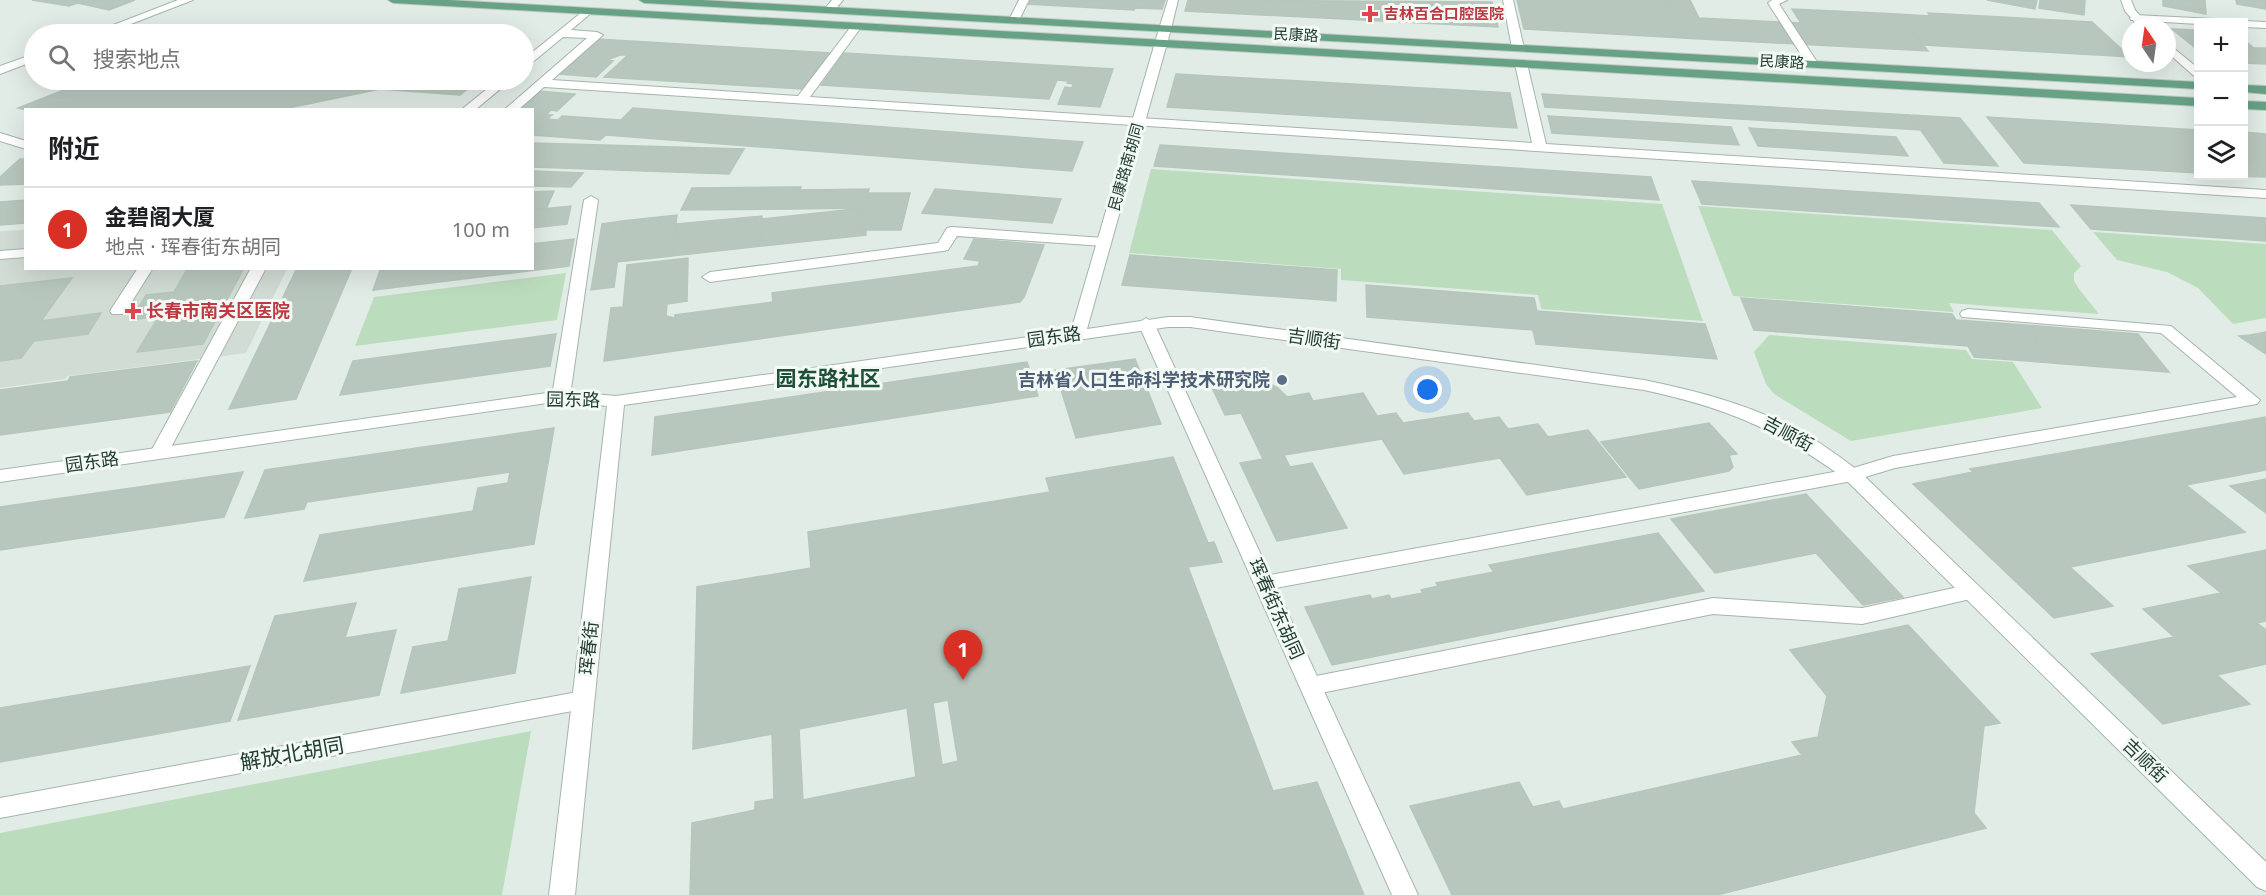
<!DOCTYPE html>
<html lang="zh">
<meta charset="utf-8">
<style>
:root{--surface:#fff;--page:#f6f6f6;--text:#202124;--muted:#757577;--line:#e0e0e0;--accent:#d93025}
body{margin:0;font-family:"Noto Sans","Noto Sans SC",sans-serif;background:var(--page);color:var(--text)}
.controls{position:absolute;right:18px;top:18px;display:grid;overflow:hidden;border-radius:0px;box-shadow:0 6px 24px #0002}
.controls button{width:54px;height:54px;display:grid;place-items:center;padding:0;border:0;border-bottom:2px solid var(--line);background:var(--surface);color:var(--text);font:30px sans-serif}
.compass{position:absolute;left:2122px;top:18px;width:54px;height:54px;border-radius:50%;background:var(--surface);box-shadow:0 6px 24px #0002;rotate:347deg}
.you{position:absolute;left:1428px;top:390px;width:21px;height:21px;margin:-15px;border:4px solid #fff;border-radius:50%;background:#1a73e8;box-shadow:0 0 0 9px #1a73e833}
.badge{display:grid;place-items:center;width:39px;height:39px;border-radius:50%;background:var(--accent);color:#fff;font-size:20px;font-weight:700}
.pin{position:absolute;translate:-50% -50px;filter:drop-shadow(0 2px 3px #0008)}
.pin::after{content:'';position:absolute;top:32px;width:21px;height:18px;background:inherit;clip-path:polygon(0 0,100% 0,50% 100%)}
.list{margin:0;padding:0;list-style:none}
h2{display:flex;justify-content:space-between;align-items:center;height:78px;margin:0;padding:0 24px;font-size:26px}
h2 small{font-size:20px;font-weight:400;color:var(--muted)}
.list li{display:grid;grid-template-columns:39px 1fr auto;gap:18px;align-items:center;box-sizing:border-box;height:84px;padding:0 24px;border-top:2px solid var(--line)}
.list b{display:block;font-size:22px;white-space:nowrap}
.list p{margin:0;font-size:20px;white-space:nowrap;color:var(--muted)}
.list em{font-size:20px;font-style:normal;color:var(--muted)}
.icon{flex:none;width:33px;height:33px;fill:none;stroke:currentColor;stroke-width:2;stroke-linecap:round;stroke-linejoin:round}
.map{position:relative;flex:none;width:2266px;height:895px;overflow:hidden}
.search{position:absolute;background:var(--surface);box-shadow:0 6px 24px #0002;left:24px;top:24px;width:510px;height:66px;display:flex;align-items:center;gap:15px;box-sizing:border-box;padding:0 21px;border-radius:33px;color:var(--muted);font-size:22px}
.panel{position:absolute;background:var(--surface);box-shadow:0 6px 24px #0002;left:24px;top:108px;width:510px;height:162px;border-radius:0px}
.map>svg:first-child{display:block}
.built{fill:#d1dcd4}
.green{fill:#bcddbd}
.building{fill:#b8c7be;stroke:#b5c6bb;stroke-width:1.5;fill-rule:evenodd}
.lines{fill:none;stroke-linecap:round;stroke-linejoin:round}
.service-casing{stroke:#a5b4ac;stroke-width:2}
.minor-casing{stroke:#a5b4ac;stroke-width:2}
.tertiary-casing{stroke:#a5b4ac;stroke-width:2}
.primary-casing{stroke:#c1c9c5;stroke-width:2}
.service{fill:#fff;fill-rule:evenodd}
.minor{fill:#fff;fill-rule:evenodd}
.tertiary{fill:#fff;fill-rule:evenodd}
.primary{fill:#67a285;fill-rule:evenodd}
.health-dot{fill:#e0444e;stroke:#f3f9f5;stroke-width:2}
.service-dot{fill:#5c6f8a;stroke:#f3f9f5;stroke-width:2}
.labels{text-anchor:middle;stroke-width:6;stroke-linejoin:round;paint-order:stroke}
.far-health-label{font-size:15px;font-weight:bold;fill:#be3a42;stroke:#f3f9f5;text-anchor:start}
.far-street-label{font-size:15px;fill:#223e30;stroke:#f3f9f5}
.health-label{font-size:18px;font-weight:bold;fill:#be3a42;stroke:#f3f9f5;text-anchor:start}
.street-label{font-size:18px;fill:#223e30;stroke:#f3f9f5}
.service-label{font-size:18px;font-weight:bold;fill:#4e5e75;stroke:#f3f9f5;text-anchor:end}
.quarter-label{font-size:21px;font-weight:bold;fill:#1e5038;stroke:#f3f9f5}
.near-street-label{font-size:21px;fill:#223e30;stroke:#f3f9f5}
</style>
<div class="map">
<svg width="2266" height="895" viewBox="0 0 2266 895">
<rect width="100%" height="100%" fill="#e2ece6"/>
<path class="built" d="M 25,230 L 26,268 L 287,269 L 246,353 L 68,376 L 65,379 L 0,388 L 0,231 Z"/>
<path class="green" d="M 1151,169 L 1662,204 L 1703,321 L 1541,309 L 1538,295 L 1341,280 L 1341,269 L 1129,253 Z
M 1698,206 L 2052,230 L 2081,266 L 2074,273 L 2074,281 L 2079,289 L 2099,314 L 1949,303 L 1954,312 L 1733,296 Z
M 2093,232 L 2266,244 L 2266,318 L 2233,324 L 2198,288 L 2167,272 L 2117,260 Z
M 566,273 L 557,320 L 355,346 L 374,297 Z
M 1769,335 L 1966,350 L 1972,359 L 2013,362 L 2042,408 L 1851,441 L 1774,394 L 1766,384 L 1754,352 Z
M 531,731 L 502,895 L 0,895 L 0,833 Z"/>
<path class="building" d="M 32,0 L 135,0 L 109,10 L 78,3 L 69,6 Z
M 1030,0 L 1165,0 L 1162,9 L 1135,8 L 1134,10 L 1027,4 Z
M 1188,0 L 1492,2 L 1498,27 L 1185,11 Z
M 1517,0 L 1664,0 L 1682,38 L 1524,29 Z
M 1664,0 L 1690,0 L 1699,18 L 1801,23 L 1792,9 L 1898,14 L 1928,51 L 1682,38 Z
M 1987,0 L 2037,0 L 2035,9 Z
M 2040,0 L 2085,0 L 2084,15 L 2039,8 Z
M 2163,0 L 2205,0 L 2206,14 L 2163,6 Z
M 2236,0 L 2266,0 L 2266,9 L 2237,4 Z
M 1928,13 L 2092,22 L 2130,57 L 1923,45 L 1898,14 L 1930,16 Z
M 2172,29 L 2198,30 L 2198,50 Z
M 597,39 L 830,53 L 802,89 L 604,77 L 628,55 L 620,55 L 607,60 L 613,61 L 596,77 L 557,74 Z
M 2244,40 L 2254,48 L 2266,48 L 2266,64 L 2244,63 Z
M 844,53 L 1113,69 L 1100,107 L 1058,104 L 1065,87 L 1072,88 L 1073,84 L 1067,83 L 1068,81 L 1057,80 L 1049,99 L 821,85 Z
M 1176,74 L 1510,93 L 1517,128 L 1167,107 Z
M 89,80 L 479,80 L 460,95 L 380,89 L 279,110 L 26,110 L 18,108 Z
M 538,91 L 575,94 L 557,111 L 551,110 L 546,115 L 552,115 L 547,119 L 558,120 L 562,116 L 621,120 L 633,108 L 1083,142 L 1072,171 L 606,135 L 600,140 L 532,135 L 532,110 L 517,110 Z
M 1542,94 L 1910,115 L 1920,130 L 1545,107 Z
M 1910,115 L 1960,118 L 1998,166 L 1944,163 Z
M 1548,116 L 1731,127 L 1739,145 L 1552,133 Z
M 1987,117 L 2198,130 L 2198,173 L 2024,163 Z
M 1749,128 L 1896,137 L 1908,156 L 1758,146 Z
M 2244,132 L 2266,134 L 2266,177 L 2234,176 L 2244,176 Z
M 532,143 L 744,149 L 729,174 L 532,167 Z
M 1160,145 L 1651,177 L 1659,200 L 1154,166 Z
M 20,159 L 26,159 L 26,184 L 0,185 L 0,177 Z
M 532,171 L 583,173 L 571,187 L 532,186 Z
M 1692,181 L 2039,203 L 2059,227 L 1702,204 Z
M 801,187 L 793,209 L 681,210 L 692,188 Z
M 869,189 L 863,208 L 793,209 L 800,190 Z
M 935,189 L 1061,199 L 1052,223 L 922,213 Z
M 554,191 L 546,209 L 532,210 L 532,192 Z
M 868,193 L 910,193 L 901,230 L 857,230 Z
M 26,200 L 26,223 L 0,225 L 0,202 Z
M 2071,205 L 2266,218 L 2266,241 L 2091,229 Z
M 571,206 L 567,224 L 532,228 L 532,210 Z
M 863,208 L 857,230 L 866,230 L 866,235 L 761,246 L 762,219 Z
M 677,215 L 672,256 L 617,262 L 623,221 Z
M 762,216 L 761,246 L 672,256 L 677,224 Z
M 623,221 L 614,287 L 591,290 L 602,224 Z
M 574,239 L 569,266 L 373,290 L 381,268 L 532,268 L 532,244 Z
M 974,239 L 1044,245 L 1024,297 L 1020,302 L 604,361 L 611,308 L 623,307 L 627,265 L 688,258 L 687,301 L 667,304 L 666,316 L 675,318 L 675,315 L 773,302 L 772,293 L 978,266 L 980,261 L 964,259 Z
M 1130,255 L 1337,270 L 1336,301 L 1122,285 Z
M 209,268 L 244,268 L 203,344 L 137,352 L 159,316 L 131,320 L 146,295 L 174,292 L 186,271 Z
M 297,268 L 352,268 L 296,399 L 229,409 Z
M 72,278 L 41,321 L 101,313 L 88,334 L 34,341 L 21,358 L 0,361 L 0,286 Z
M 1366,285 L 1534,298 L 1537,311 L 1705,324 L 1717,359 L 1536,344 L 1533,330 L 1367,317 Z
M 1741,298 L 1952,314 L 1956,320 L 2026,325 L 2052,363 L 1974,357 L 1968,346 L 1754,330 Z
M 2026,325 L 2138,334 L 2169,372 L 2052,363 Z
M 2266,332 L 2266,354 L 2239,336 L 2250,335 Z
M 556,334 L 550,366 L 340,395 L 353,361 Z
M 1135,359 L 1161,424 L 1076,438 L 1055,370 Z
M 197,361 L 170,412 L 0,435 L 0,390 L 68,381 L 70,377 Z
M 1027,362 L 1038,396 L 652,455 L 655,417 Z
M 1221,371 L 1255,376 L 1278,388 L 1287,397 L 1309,393 L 1313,401 L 1363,393 L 1377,416 L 1396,413 L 1403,423 L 1468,413 L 1474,421 L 1499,417 L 1508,429 L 1538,424 L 1548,437 L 1588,430 L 1626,477 L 1527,495 L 1500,458 L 1404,474 L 1382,439 L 1284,455 L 1290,467 L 1312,463 L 1347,528 L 1277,541 L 1240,463 L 1263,459 L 1241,413 L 1225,415 L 1205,373 Z
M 2266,417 L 2266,470 L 2186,485 L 2245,532 L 2070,567 L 2113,606 L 2054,618 L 1913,484 L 1973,472 L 1970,469 Z
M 1709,423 L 1737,454 L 1729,455 L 1733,467 L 1729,471 L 1639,489 L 1601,442 Z
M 554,428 L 534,544 L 304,581 L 320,535 L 473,511 L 478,488 L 508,483 L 510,472 L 307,502 L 304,509 L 245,518 L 265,470 Z
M 1173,457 L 1208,543 L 1214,542 L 1222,562 L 1188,567 L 1273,791 L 1317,782 L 1364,895 L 690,895 L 692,823 L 755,810 L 755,802 L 774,799 L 772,734 L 693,749 L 697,587 L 811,568 L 808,532 L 1050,492 L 1046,478 ZM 948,700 L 958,761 L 942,765 L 933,703 ZM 907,708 L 916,777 L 803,800 L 799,729 Z
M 243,472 L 224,517 L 0,550 L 0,507 Z
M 2266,479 L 2266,513 L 2230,486 Z
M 1806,494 L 1903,597 L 1863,605 L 1816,553 L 1715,573 L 1671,519 Z
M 1658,533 L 1704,591 L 1332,665 L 1305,607 L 1370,595 L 1372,599 L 1389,595 L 1391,599 L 1423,593 L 1421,590 L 1438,586 L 1436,583 L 1494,572 L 1489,565 Z
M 2266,550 L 2266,621 L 2257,623 L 2266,630 L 2266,664 L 2217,675 L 2250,704 L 2163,724 L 2091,654 L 2174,637 L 2143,609 L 2221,593 L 2188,566 Z
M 531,577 L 515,673 L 401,693 L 413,647 L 448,641 L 459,589 Z
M 356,603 L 345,638 L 396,630 L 379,695 L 238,720 L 275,616 Z
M 1908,625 L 2000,723 L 1984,726 L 1974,813 L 1986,828 L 1717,895 L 1452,895 L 1410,806 L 1519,782 L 1533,807 L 1559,801 L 1563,809 L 1802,755 L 1792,742 L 1818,737 L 1827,696 L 1790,650 Z
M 250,666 L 230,721 L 0,762 L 0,708 Z"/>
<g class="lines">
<defs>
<path id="service" d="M 832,0 L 843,0 L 833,12 L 825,12 L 824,10 Z
M 1019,0 L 1029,0 L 1018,22 L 1010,22 L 1009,20 Z
M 1787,0 L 1779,4 L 1819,65 L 1817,67 L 1809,67 L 1768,3 L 1772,0 Z
M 587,8 L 592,11 L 591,13 L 571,30 L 597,32 L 603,35 L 552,80 L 798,96 L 853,24 L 857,23 L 862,26 L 810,97 L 1532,143 L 1515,64 L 1521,61 L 1527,64 L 1546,144 L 2266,190 L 2266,198 L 544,87 L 518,110 L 504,110 L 587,38 L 563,37 L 528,66 L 524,67 L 524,59 Z
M 2135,15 L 2214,19 L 2219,22 L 2198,22 L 2198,24 L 2131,20 L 2130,18 Z
M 2244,21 L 2266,22 L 2266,28 L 2244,27 L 2244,22 L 2240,22 Z
M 498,80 L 511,80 L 475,110 L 461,110 Z
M 0,133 L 26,141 L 26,149 L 0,141 Z
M 591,196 L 598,200 L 570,396 L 567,400 L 555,400 L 552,396 L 584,200 Z
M 952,227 L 1104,238 L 1111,242 L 1104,246 L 957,236 L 948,250 L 943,251 L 710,282 L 702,277 L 710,272 L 938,243 L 947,228 Z
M 26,249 L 26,257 L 0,259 L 0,251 Z
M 138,268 L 153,268 L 124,314 L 112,314 L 110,311 Z
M 251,268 L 266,268 L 168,453 L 165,457 L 153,457 L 150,453 Z
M 1968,309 L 2171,326 L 2260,400 L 2257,404 L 2251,405 L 1895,468 L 1852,481 L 1264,590 L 1257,588 L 1254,583 L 1257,578 L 1264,576 L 1850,469 L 1893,456 L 2237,397 L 2161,333 L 1962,317 L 1960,314 L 1962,311 Z
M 1972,584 L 1979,587 L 1982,592 L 1979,597 L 1862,624 L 1713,614 L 1311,695 L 1303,692 L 1300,686 L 1303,680 L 1311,677 L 1713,598 L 1862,608 Z"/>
<path id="minor" d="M 1168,0 L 1178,0 L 1171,29 L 1165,32 L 1159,29 Z
M 1503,0 L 1513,0 L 1524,48 L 1522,50 L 1518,51 L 1512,48 Z
M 1146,318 L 1154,323 L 1418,895 L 1392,895 L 1138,323 Z
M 583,691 L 591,694 L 594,700 L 591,706 L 583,709 L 0,818 L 0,798 Z"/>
<path id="tertiary" d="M 178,0 L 193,0 L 105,34 L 90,34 Z
M 2121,0 L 2131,0 L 2135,10 L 2150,27 L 2139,27 L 2125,11 Z
M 1165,26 L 1171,29 L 1087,329 L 1168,317 L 1190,317 L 1644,380 C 1697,391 1749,404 1797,430 C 1819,441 1838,456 1859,471 L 2266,862 L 2266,891 L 2257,887 L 1845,479 C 1777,429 1727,408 1644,390 L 1190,327 L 1168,327 L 624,405 L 575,895 L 549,895 L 607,406 L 561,401 L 0,482 L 0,470 L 561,391 L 616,396 L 1071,331 L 1159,29 Z
M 2167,43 L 2198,68 L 2198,77 L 2194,76 L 2167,52 Z
M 34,54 L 34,61 L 0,74 L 0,66 Z"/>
<path id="primary" d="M 388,0 L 449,0 L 2198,98 L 2198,106 L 393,3 Z
M 639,0 L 701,0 L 2198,82 L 2198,89 L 644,3 Z
M 2244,85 L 2266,86 L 2266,94 L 2244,92 Z
M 2244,101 L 2266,102 L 2266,110 L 2244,109 Z"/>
</defs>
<use href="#service" class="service-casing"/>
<use href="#minor" class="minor-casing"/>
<use href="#tertiary" class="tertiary-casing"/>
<use href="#primary" class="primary-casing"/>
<use href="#service" class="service"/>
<use href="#minor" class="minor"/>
<use href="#tertiary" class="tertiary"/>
<use href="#primary" class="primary"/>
</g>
<g class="health-dot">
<path d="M1367 5h6v6h6v6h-6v6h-6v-6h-6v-6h6z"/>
<path d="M130 302h6v6h6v6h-6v6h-6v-6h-6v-6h6z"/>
</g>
<circle class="service-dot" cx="1282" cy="380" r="6"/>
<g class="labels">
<g class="far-health-label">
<text x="1384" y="19">吉林百合口腔医院</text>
</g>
<g class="far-street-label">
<text transform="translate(1296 35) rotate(3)" y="5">民康路</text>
<text transform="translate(1782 62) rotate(3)" y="5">民康路</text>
<text transform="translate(1126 167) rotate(-74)" y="5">民康路南胡同</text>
</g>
<g class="health-label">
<text x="146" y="317">长春市南关区医院</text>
</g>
<g class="street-label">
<text transform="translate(1054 337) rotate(-8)" y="6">园东路</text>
<text transform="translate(1314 339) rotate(8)" y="6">吉顺街</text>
<text transform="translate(573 400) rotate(1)" y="6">园东路</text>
<text transform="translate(1788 434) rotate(28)" y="6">吉顺街</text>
<text transform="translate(92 462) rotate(-8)" y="6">园东路</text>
<text transform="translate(1276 609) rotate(66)" y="6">珲春街东胡同</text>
<text transform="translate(589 648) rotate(-84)" y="6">珲春街</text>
<text transform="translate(2145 761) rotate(44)" y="6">吉顺街</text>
</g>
<g class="service-label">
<text x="1270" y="386">吉林省人口生命科学技术研究院</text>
</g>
<g class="quarter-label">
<text x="828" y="386">园东路社区</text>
</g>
<g class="near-street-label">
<text transform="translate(292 754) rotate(-10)" y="7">解放北胡同</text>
</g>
</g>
</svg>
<div class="controls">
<button>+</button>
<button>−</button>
<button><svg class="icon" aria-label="layers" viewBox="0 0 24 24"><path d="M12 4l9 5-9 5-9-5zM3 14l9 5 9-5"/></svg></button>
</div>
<svg class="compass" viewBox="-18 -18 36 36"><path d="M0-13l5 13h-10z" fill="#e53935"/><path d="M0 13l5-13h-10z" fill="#757577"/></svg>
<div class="you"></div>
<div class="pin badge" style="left:963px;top:680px">1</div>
<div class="search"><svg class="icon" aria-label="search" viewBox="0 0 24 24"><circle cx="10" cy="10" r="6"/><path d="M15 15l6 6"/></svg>搜索地点</div>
<section class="panel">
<h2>附近<small></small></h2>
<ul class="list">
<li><span class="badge">1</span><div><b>金碧阁大厦</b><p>地点 · 珲春街东胡同</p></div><em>100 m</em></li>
</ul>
</section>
</div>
